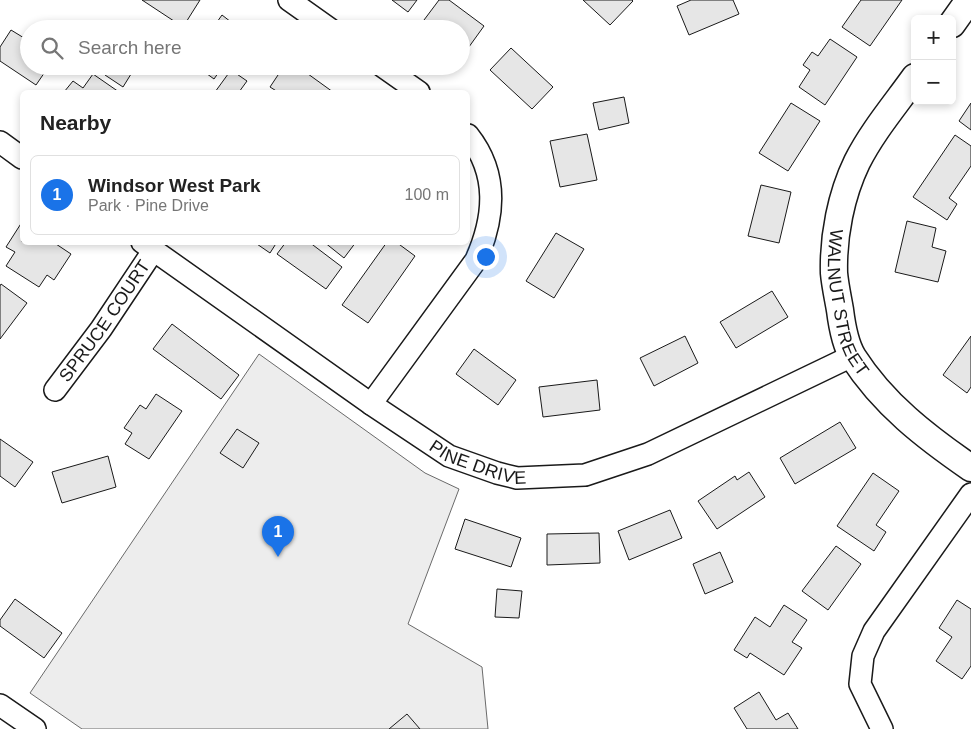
<!DOCTYPE html>
<meta charset="utf-8">
<style>
:root{--surface:#fff;--page:#f2f2f2;--text:#222;--muted:#767676;--line:#e0e0e0;--accent:#1a73e8}
body{margin:0;font-family:Arial,sans-serif;background:var(--page);color:var(--text)}
.controls{position:absolute;right:15px;top:15px;display:grid;overflow:hidden;border-radius:8px;box-shadow:0 2px 8px #0003}
.controls button{width:45px;height:45px;display:grid;place-items:center;padding:0;border:0;border-bottom:1px solid var(--line);background:var(--surface);color:var(--text);font:25px sans-serif}
.you{position:absolute;left:485px;top:256px;width:18px;height:18px;margin:-12px;border:4px solid #fff;border-radius:50%;background:#1a73e8;box-shadow:0 0 0 8px #1a73e833}
.badge{display:grid;place-items:center;width:32px;height:32px;border-radius:50%;background:var(--accent);color:#fff;font-size:16px;font-weight:700}
.pin{position:absolute;translate:-50% -41px;filter:drop-shadow(0 1px 2px #0008)}
.pin::after{content:'';position:absolute;top:26px;width:18px;height:15px;background:inherit;clip-path:polygon(0 0,100% 0,50% 100%)}
.list{margin:0;padding:0;list-style:none}
h2{display:flex;justify-content:space-between;align-items:center;height:65px;margin:0;padding:0 20px;font-size:21px}
h2 small{font-size:16px;font-weight:400;color:var(--muted)}
.list li{display:grid;grid-template-columns:32px 1fr auto;gap:15px;align-items:center;box-sizing:border-box;height:80px;margin:0 10px 10px;padding:0 10px;border:1px solid var(--line);border-radius:8px}
.list b{display:block;font-size:19px;white-space:nowrap}
.list p{margin:0;font-size:16px;white-space:nowrap;color:var(--muted)}
.list em{font-size:16px;font-style:normal;color:var(--muted)}
.icon{flex:none;width:28px;height:28px;fill:none;stroke:currentColor;stroke-width:2;stroke-linecap:round;stroke-linejoin:round}
.map{position:relative;flex:none;width:971px;height:729px;overflow:hidden}
.search{position:absolute;background:var(--surface);box-shadow:0 2px 8px #0003;left:20px;top:20px;width:450px;height:55px;display:flex;align-items:center;gap:12px;box-sizing:border-box;padding:0 18px;border-radius:28px;color:var(--muted);font-size:19px}
.panel{position:absolute;background:var(--surface);box-shadow:0 2px 8px #0003;left:20px;top:90px;width:450px;height:155px;border-radius:8px}
.map>svg:first-child{display:block}
.built{fill:#ededed;stroke:#6a6a6a}
.building{fill:#e6e6e6;stroke:#1a1a1a}
.lines{fill:none;stroke-linecap:round;stroke-linejoin:round}
.minor-casing{stroke:#1a1a1a;stroke-width:24}
.tertiary-casing{stroke:#1a1a1a;stroke-width:29}
.minor{stroke:#fff;stroke-width:21}
.tertiary{stroke:#fff;stroke-width:26}
.labels{text-anchor:middle;stroke-width:4;stroke-linejoin:round;paint-order:stroke}
.street-label{font-size:18px;fill:#1a1a1a;stroke:#fff}
</style>
<div class="map">
<svg width="971" height="729" viewBox="0 0 971 729">
<rect width="100%" height="100%" fill="#fff"/>
<path class="built" d="M 259,354 L 425,473 L 459,489 L 408,624 L 482,667 L 488,729 L 82,729 L 30,693 Z"/>
<path class="building" d="M 142,0 L 200,0 L 183,27 Z
M 392,0 L 417,0 L 408,12 Z
M 439,0 L 449,0 L 484,26 L 466,51 L 461,47 L 461,29 L 436,29 L 424,20 Z
M 583,0 L 632,0 L 633,1 L 610,25 Z
M 691,0 L 733,0 L 739,14 L 689,35 L 677,6 Z
M 861,0 L 902,0 L 870,46 L 842,27 Z
M 222,15 L 240,29 L 212,29 Z
M 11,30 L 29,41 L 29,66 L 49,66 L 36,85 L 0,61 L 0,47 Z
M 830,39 L 857,57 L 825,105 L 799,87 L 810,70 L 803,65 L 812,52 L 818,56 Z
M 511,48 L 553,87 L 532,109 L 490,70 Z
M 111,66 L 136,66 L 123,87 L 105,75 Z
M 200,66 L 223,66 L 214,79 L 199,68 Z
M 284,66 L 297,66 L 333,92 L 278,92 L 270,87 Z
M 231,70 L 247,81 L 239,92 L 215,92 Z
M 93,74 L 119,92 L 64,92 L 73,81 L 83,88 Z
M 624,97 L 629,123 L 599,130 L 593,103 Z
M 791,103 L 820,121 L 788,171 L 759,153 Z
M 971,103 L 971,130 L 959,121 Z
M 587,134 L 597,180 L 560,187 L 550,141 Z
M 955,135 L 971,146 L 971,166 L 949,198 L 957,204 L 947,220 L 913,197 Z
M 761,185 L 791,192 L 779,243 L 748,236 Z
M 907,221 L 936,228 L 932,247 L 946,251 L 938,282 L 895,272 Z
M 22,222 L 22,242 L 53,242 L 71,254 L 54,280 L 47,275 L 39,287 L 6,266 L 15,252 L 6,247 Z
M 556,233 L 584,249 L 554,298 L 526,281 Z
M 254,242 L 277,242 L 270,253 Z
M 286,242 L 309,242 L 342,267 L 326,289 L 277,254 Z
M 324,242 L 356,242 L 344,258 Z
M 387,242 L 396,242 L 415,256 L 368,323 L 342,305 Z
M 1,284 L 27,303 L 0,339 L 0,286 Z
M 772,291 L 788,317 L 736,348 L 720,322 Z
M 172,324 L 239,375 L 221,399 L 153,349 Z
M 685,336 L 698,363 L 654,386 L 640,358 Z
M 971,336 L 971,387 L 967,393 L 943,375 Z
M 474,349 L 516,380 L 498,405 L 456,374 Z
M 597,380 L 600,410 L 543,417 L 539,387 Z
M 156,394 L 182,411 L 149,459 L 125,444 L 132,433 L 124,428 L 140,405 L 146,409 Z
M 840,422 L 856,448 L 795,484 L 780,458 Z
M 237,429 L 259,443 L 243,468 L 220,453 Z
M 0,439 L 33,462 L 15,487 L 0,476 Z
M 108,456 L 116,487 L 62,503 L 52,472 Z
M 749,472 L 765,497 L 717,529 L 698,501 L 735,476 L 737,480 Z
M 873,473 L 899,491 L 876,525 L 886,532 L 874,551 L 837,526 Z
M 670,510 L 682,538 L 629,560 L 618,531 Z
M 465,519 L 521,538 L 511,567 L 455,549 Z
M 599,533 L 600,563 L 547,565 L 547,534 Z
M 836,546 L 861,564 L 828,610 L 802,591 Z
M 720,552 L 733,582 L 705,594 L 693,564 Z
M 497,589 L 522,591 L 519,618 L 495,617 Z
M 15,599 L 62,633 L 44,658 L 0,626 L 0,620 Z
M 957,600 L 971,609 L 971,666 L 962,679 L 936,661 L 952,637 L 939,628 Z
M 784,605 L 807,620 L 792,642 L 802,648 L 784,675 L 750,653 L 747,658 L 734,650 L 755,617 L 770,627 Z
M 759,692 L 776,720 L 788,713 L 798,729 L 747,729 L 734,708 Z
M 407,714 L 420,729 L 389,729 Z"/>
<g class="lines">
<defs>
<g id="minor">
<path d="M 289,0 L 330,29"/>
<path d="M 382,66 L 419,92"/>
<path d="M 0,142 L 22,158"/>
<path id="s1" d="M 142,242 L 371,404 L 449,456 L 497,473 L 517,478 L 585,475 L 648,454 L 852,356"/>
<path id="s2" d="M 55,390 L 101,329 L 153,251"/>
<path d="M 371,404 L 476,260 C 495,217 499,174 468,135"/>
<path d="M 0,705 L 35,729"/>
<path d="M 882,729 L 860,684 L 863,656 L 874,631 L 971,494"/>
</g>
<g id="tertiary">
<path d="M 952,24 L 969,0"/>
<path id="s3" d="M 915,77 C 895,105 872,132 857,162 C 841,195 833,236 834,273 C 835,285 838,298 840,310 C 842,326 845,344 853,357 C 883,404 926,437 971,468"/>
</g>
</defs>
<use href="#minor" class="minor-casing"/>
<use href="#tertiary" class="tertiary-casing"/>
<use href="#minor" class="minor"/>
<use href="#tertiary" class="tertiary"/>
</g>
<g class="labels">
<g class="street-label">
<text dy="6" stroke="none"><textPath href="#s3" startOffset="249">WALNUT STREET</textPath></text>
<text dy="6" stroke="none"><textPath href="#s2" startOffset="85">SPRUCE COURT</textPath></text>
<text dy="6" stroke="none"><textPath href="#s1" startOffset="404">PINE DRIVE</textPath></text>
</g>
</g>
</svg>
<div class="controls">
<button>+</button>
<button>−</button>
</div>
<div class="you"></div>
<div class="pin badge" style="left:278px;top:557px">1</div>
<div class="search"><svg class="icon" aria-label="search" viewBox="0 0 24 24"><circle cx="10" cy="10" r="6"/><path d="M15 15l6 6"/></svg>Search here</div>
<section class="panel">
<h2>Nearby<small></small></h2>
<ul class="list">
<li><span class="badge">1</span><div><b>Windsor West Park</b><p>Park · Pine Drive</p></div><em>100 m</em></li>
</ul>
</section>
</div>
